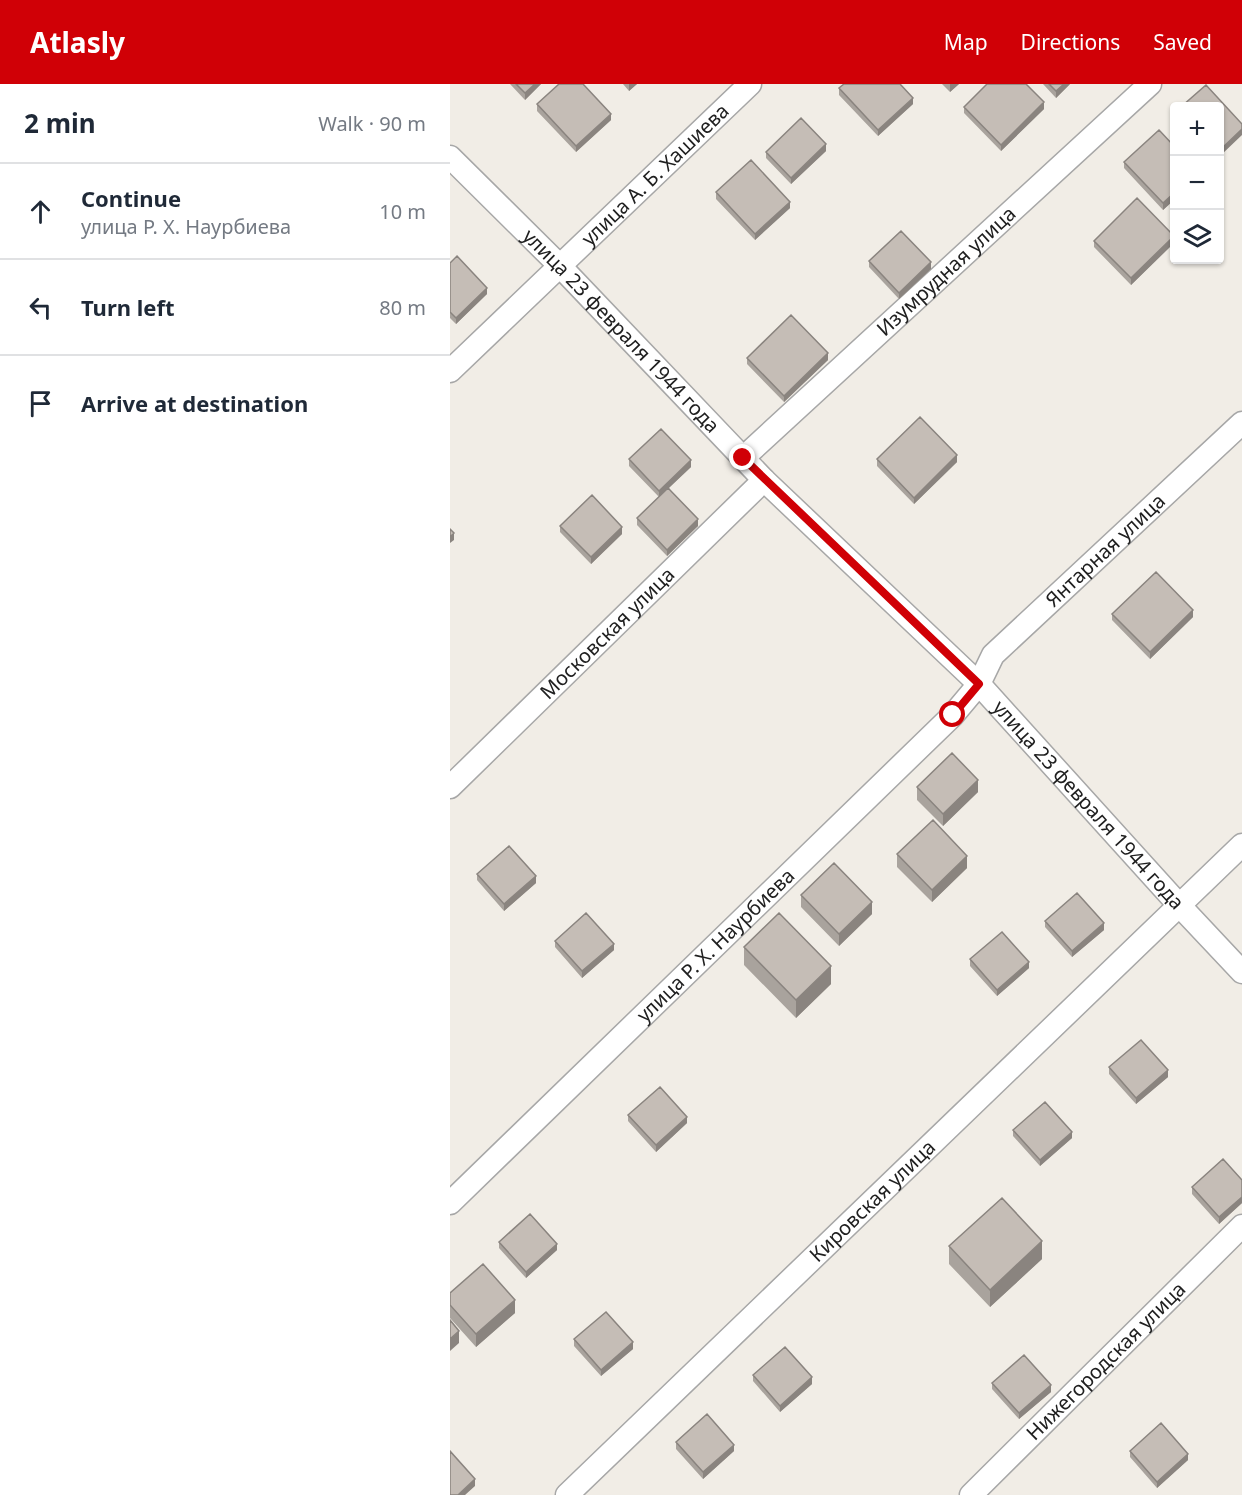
<!DOCTYPE html>
<meta charset="utf-8">
<style>
:root{--surface:#fff;--page:#f2f2f3;--text:#1f2937;--muted:#747a83;--line:#e0e1e3;--accent:#d00006}
body{margin:0;font-family:"Noto Sans",sans-serif;background:var(--page);color:var(--text)}
.controls{position:absolute;right:18px;top:18px;display:grid;overflow:hidden;border-radius:6px;box-shadow:0 2px 4px #0004}
.controls button{width:54px;height:54px;display:grid;place-items:center;padding:0;border:0;border-bottom:2px solid var(--line);background:var(--surface);color:var(--text);font:30px sans-serif}
.stop{position:absolute;width:18px;height:18px;margin:-14px;border:4px solid #d00006;border-radius:50%;background:#fff}
.stop.end{background:#d00006;border-color:#fff;box-shadow:0 2px 6px #0008}
.list{margin:0;padding:0;list-style:none}
h2{display:flex;justify-content:space-between;align-items:center;height:78px;margin:0;padding:0 24px;font-size:26px}
h2 small{font-size:20px;font-weight:400;color:var(--muted)}
.list li{display:grid;grid-template-columns:39px 1fr auto;gap:18px;align-items:center;box-sizing:border-box;height:96px;padding:0 24px;border-top:2px solid var(--line)}
.list b{display:block;font-size:22px;white-space:nowrap}
.list p{margin:0;font-size:20px;white-space:nowrap;color:var(--muted)}
.list em{font-size:20px;font-style:normal;color:var(--muted)}
.icon{flex:none;width:33px;height:33px;fill:none;stroke:currentColor;stroke-width:2;stroke-linecap:round;stroke-linejoin:round}
.map{position:relative;flex:none;width:792px;height:1411px;overflow:hidden}
header{display:flex;align-items:center;gap:36px;box-sizing:border-box;height:84px;padding:0 30px;background:var(--accent);color:#fff}
header strong{font-size:28px}
nav{display:flex;gap:33px;margin-inline-start:auto;font-size:21px}
main{display:flex}
aside{flex:1;background:var(--surface)}
.map>svg:first-child{display:block}
.lines{fill:none;stroke-linecap:round;stroke-linejoin:round}
.street-casing{stroke:#a7a7a7;stroke-width:25}
.street{stroke:#fff;stroke-width:22}
.wall{fill:#a9a39d}
.shaded-wall{fill:#8a847f}
.building{fill:#c5bdb6;stroke:#8a847f;stroke-width:1.5}
.route{stroke:#d00006;stroke-width:8}
.labels{text-anchor:middle;stroke-width:5;stroke-linejoin:round;paint-order:stroke}
.street-label{font-size:20px;fill:#202020;stroke:#fff}
</style>
<header>
<strong>Atlasly</strong>
<nav><a>Map</a><a>Directions</a><a>Saved</a></nav>
</header>
<main>
<aside>
<h2>2 min<small>Walk · 90 m</small></h2>
<ul class="list">
<li><svg class="icon" aria-label="ahead" viewBox="0 0 24 24"><path d="M12 20V5M6 11l6-6 6 6"/></svg><div><b>Continue</b><p>улица Р. Х. Наурбиева</p></div><em>10 m</em></li>
<li><svg class="icon" aria-label="left" viewBox="0 0 24 24"><path d="M17 20v-9H6M10 6l-5 5 5 5"/></svg><div><b>Turn left</b></div><em>80 m</em></li>
<li><svg class="icon" aria-label="arrive" viewBox="0 0 24 24"><path d="M6 21V4h12l-3 4 3 4H6"/></svg><div><b>Arrive at destination</b></div></li>
</ul>
</aside>
<div class="map">
<svg width="792" height="1411" viewBox="0 0 792 1411">
<rect width="100%" height="100%" fill="#f1ede6"/>
<g class="lines">
<defs>
<g id="street">
<path id="s1" d="M 0,73 L 109,181 L 314,396 L 529,600 L 729,821 L 792,888"/>
<path id="s2" d="M 0,287 L 300,0"/>
<path id="s3" d="M 293,374 L 700,0"/>
<path id="s4" d="M 0,703 L 314,396"/>
<path id="s5" d="M 0,1119 L 503,631 L 529,600 L 543,571 L 792,339"/>
<path id="s6" d="M 117,1411 L 792,761"/>
<path id="s7" d="M 521,1411 L 792,1142"/>
</g>
</defs>
<use href="#street" class="street-casing"/>
<use href="#street" class="street"/>
</g>
<path class="wall" d="M 60,0 L 91,0 L 75,16 Z
M 173,0 L 187,0 L 179,7 Z
M 492,0 L 509,0 L 500,8 Z
M 593,0 L 620,0 L 606,14 Z
M 389,4 L 463,20 L 428,52 L 389,11 Z
M 87,20 L 161,36 L 126,68 L 87,27 Z
M 514,23 L 594,25 L 551,67 L 514,29 Z
M 724,30 L 724,43 L 721,39 L 721,33 Z
M 724,62 L 724,116 L 713,126 L 674,84 L 674,78 Z
M 376,67 L 341,100 L 316,74 L 316,68 Z
M 266,108 L 340,124 L 305,156 L 266,115 Z
M 644,157 L 724,159 L 681,201 L 644,163 Z
M 419,177 L 481,185 L 449,215 L 419,183 Z
M 0,179 L 37,210 L 6,240 L 0,234 Z
M 297,274 L 378,276 L 334,318 L 297,280 Z
M 179,375 L 241,383 L 219,404 L 248,442 L 217,472 L 187,441 L 187,434 L 209,413 L 179,382 Z
M 427,375 L 507,378 L 464,420 L 427,382 Z
M 110,442 L 172,450 L 141,480 L 110,448 Z
M 662,530 L 743,533 L 700,575 L 662,536 Z
M 467,703 L 528,708 L 493,742 L 467,716 Z
M 447,770 L 517,784 L 482,818 L 447,783 Z
M 27,790 L 86,799 L 54,827 L 27,796 Z
M 351,811 L 422,830 L 389,862 L 351,823 Z
M 595,837 L 654,846 L 622,873 L 595,843 Z
M 105,857 L 164,866 L 132,894 L 105,863 Z
M 294,863 L 381,900 L 346,934 L 294,881 Z
M 520,875 L 579,884 L 547,912 L 520,882 Z
M 659,983 L 718,993 L 686,1020 L 659,990 Z
M 178,1031 L 237,1039 L 206,1068 L 178,1037 Z
M 563,1046 L 622,1054 L 590,1082 L 563,1052 Z
M 792,1096 L 792,1119 L 769,1140 L 742,1110 L 742,1103 Z
M 49,1158 L 107,1166 L 76,1194 L 49,1164 Z
M 499,1162 L 592,1175 L 540,1223 L 499,1180 Z
M 0,1209 L 65,1229 L 26,1263 L 0,1234 Z
M 124,1255 L 183,1265 L 151,1292 L 124,1262 Z
M 303,1291 L 362,1300 L 330,1328 L 303,1297 Z
M 542,1299 L 601,1308 L 569,1335 L 542,1305 Z
M 226,1358 L 284,1367 L 253,1395 L 226,1365 Z
M 680,1367 L 738,1376 L 707,1404 L 680,1373 Z"/>
<path class="shaded-wall" d="M 85,0 L 91,0 L 75,16 L 75,9 Z
M 179,0 L 187,0 L 179,7 Z
M 500,0 L 509,0 L 500,8 Z
M 614,0 L 620,0 L 606,14 L 606,7 Z
M 463,14 L 463,20 L 428,52 L 428,46 Z
M 594,18 L 594,25 L 551,67 L 551,61 Z
M 161,30 L 161,36 L 126,68 L 126,62 Z
M 792,45 L 792,51 L 770,72 L 770,66 Z
M 376,60 L 376,67 L 341,100 L 341,94 Z
M 724,109 L 724,116 L 713,126 L 713,119 Z
M 340,118 L 340,124 L 305,156 L 305,150 Z
M 724,152 L 724,159 L 681,201 L 681,194 Z
M 481,178 L 481,185 L 449,215 L 449,209 Z
M 37,204 L 37,210 L 6,240 L 6,234 Z
M 378,269 L 378,276 L 334,318 L 334,312 Z
M 507,371 L 507,378 L 464,420 L 464,414 Z
M 241,376 L 241,383 L 209,413 L 209,407 Z
M 248,435 L 248,442 L 217,472 L 217,466 Z
M 172,443 L 172,450 L 141,480 L 141,473 Z
M 4,449 L 4,456 L 0,459 L 0,453 Z
M 743,526 L 743,533 L 700,575 L 700,568 Z
M 528,696 L 528,708 L 493,742 L 493,730 Z
M 517,772 L 517,784 L 482,818 L 482,806 Z
M 86,792 L 86,799 L 54,827 L 54,820 Z
M 422,818 L 422,830 L 389,862 L 389,850 Z
M 654,839 L 654,846 L 622,873 L 622,867 Z
M 164,860 L 164,866 L 132,894 L 132,887 Z
M 579,878 L 579,884 L 547,912 L 547,906 Z
M 381,882 L 381,900 L 346,934 L 346,916 Z
M 718,986 L 718,993 L 686,1020 L 686,1014 Z
M 237,1033 L 237,1039 L 206,1068 L 206,1061 Z
M 622,1048 L 622,1054 L 590,1082 L 590,1076 Z
M 792,1113 L 792,1119 L 769,1140 L 769,1133 Z
M 592,1157 L 592,1175 L 540,1223 L 540,1206 Z
M 107,1160 L 107,1166 L 76,1194 L 76,1188 Z
M 65,1216 L 65,1229 L 26,1263 L 26,1250 Z
M 9,1247 L 9,1259 L 0,1267 L 0,1255 Z
M 183,1258 L 183,1265 L 151,1292 L 151,1286 Z
M 362,1293 L 362,1300 L 330,1328 L 330,1322 Z
M 601,1301 L 601,1308 L 569,1335 L 569,1329 Z
M 284,1361 L 284,1367 L 253,1395 L 253,1388 Z
M 738,1370 L 738,1376 L 707,1404 L 707,1398 Z
M 25,1395 L 25,1402 L 15,1411 L 8,1411 Z"/>
<path class="building" d="M 66,0 L 85,0 L 75,9 Z
M 109,0 L 133,0 L 161,30 L 126,62 L 87,20 Z
M 394,0 L 450,0 L 463,14 L 428,46 L 389,4 Z
M 537,0 L 576,0 L 594,18 L 551,61 L 514,23 Z
M 599,0 L 614,0 L 606,7 Z
M 756,1 L 792,40 L 792,45 L 770,66 L 770,22 L 732,22 Z
M 724,30 L 724,37 L 721,33 Z
M 351,34 L 376,60 L 341,94 L 316,68 Z
M 709,46 L 724,62 L 724,109 L 713,119 L 674,78 Z
M 301,76 L 340,118 L 305,150 L 266,108 Z
M 687,114 L 724,152 L 681,194 L 644,157 Z
M 451,147 L 481,178 L 449,209 L 419,177 Z
M 7,172 L 37,204 L 6,234 L 0,228 L 0,179 Z
M 341,231 L 378,269 L 334,312 L 297,274 Z
M 470,333 L 507,371 L 464,414 L 427,375 Z
M 211,345 L 241,376 L 209,407 L 179,375 Z
M 218,404 L 248,435 L 217,466 L 187,434 Z
M 142,411 L 172,443 L 141,473 L 110,442 Z
M 0,445 L 4,449 L 0,453 Z
M 706,488 L 743,526 L 700,568 L 662,530 Z
M 502,669 L 528,696 L 493,730 L 467,703 Z
M 483,736 L 517,772 L 482,806 L 447,770 Z
M 59,762 L 86,792 L 54,820 L 27,790 Z
M 384,779 L 422,818 L 389,850 L 351,811 Z
M 627,809 L 654,839 L 622,867 L 595,837 Z
M 136,829 L 164,860 L 132,887 L 105,857 Z
M 329,829 L 381,882 L 346,916 L 294,863 Z
M 552,848 L 579,878 L 547,906 L 520,875 Z
M 691,956 L 718,986 L 686,1014 L 659,983 Z
M 210,1003 L 237,1033 L 206,1061 L 178,1031 Z
M 595,1018 L 622,1048 L 590,1076 L 563,1046 Z
M 773,1075 L 792,1096 L 792,1113 L 769,1133 L 742,1103 Z
M 552,1114 L 592,1157 L 540,1206 L 499,1162 Z
M 80,1130 L 107,1160 L 76,1188 L 49,1158 Z
M 33,1180 L 65,1216 L 26,1250 L 0,1221 L 0,1209 Z
M 156,1228 L 183,1258 L 151,1286 L 124,1255 Z
M 0,1236 L 9,1247 L 0,1255 Z
M 335,1263 L 362,1293 L 330,1322 L 303,1291 Z
M 574,1271 L 601,1301 L 569,1329 L 542,1299 Z
M 257,1330 L 284,1361 L 253,1388 L 226,1358 Z
M 711,1339 L 738,1370 L 707,1398 L 680,1367 Z
M 0,1367 L 25,1395 L 8,1411 L 0,1411 Z"/>
<g class="lines">
<path class="route" d="M 293,374 L 529,600 L 503,631"/>
</g>
<g class="labels">
<g class="street-label">
<text dy="7" stroke="none"><textPath href="#s2" startOffset="284">улица А. Б. Хашиева</textPath></text>
<text dy="7" stroke="none"><textPath href="#s3" startOffset="276">Изумрудная улица</textPath></text>
<text dy="7" stroke="none"><textPath href="#s1" startOffset="244">улица 23 февраля 1944 года</textPath></text>
<text dy="7" stroke="none"><textPath href="#s5" startOffset="927">Янтарная улица</textPath></text>
<text dy="7" stroke="none"><textPath href="#s4" startOffset="220">Московская улица</textPath></text>
<text dy="7" stroke="none"><textPath href="#s1" startOffset="910">улица 23 февраля 1944 года</textPath></text>
<text dy="7" stroke="none"><textPath href="#s5" startOffset="370">улица Р. Х. Наурбиева</textPath></text>
<text dy="7" stroke="none"><textPath href="#s6" startOffset="424">Кировская улица</textPath></text>
<text dy="7" stroke="none"><textPath href="#s7" startOffset="190">Нижегородская улица</textPath></text>
</g>
</g>
</svg>
<div class="controls">
<button>+</button>
<button>−</button>
<button><svg class="icon" aria-label="layers" viewBox="0 0 24 24"><path d="M12 4l9 5-9 5-9-5zM3 14l9 5 9-5"/></svg></button>
</div>
<div class="stop" style="left:503px;top:631px"></div>
<div class="stop end" style="left:293px;top:374px"></div>
</div>
</main>
